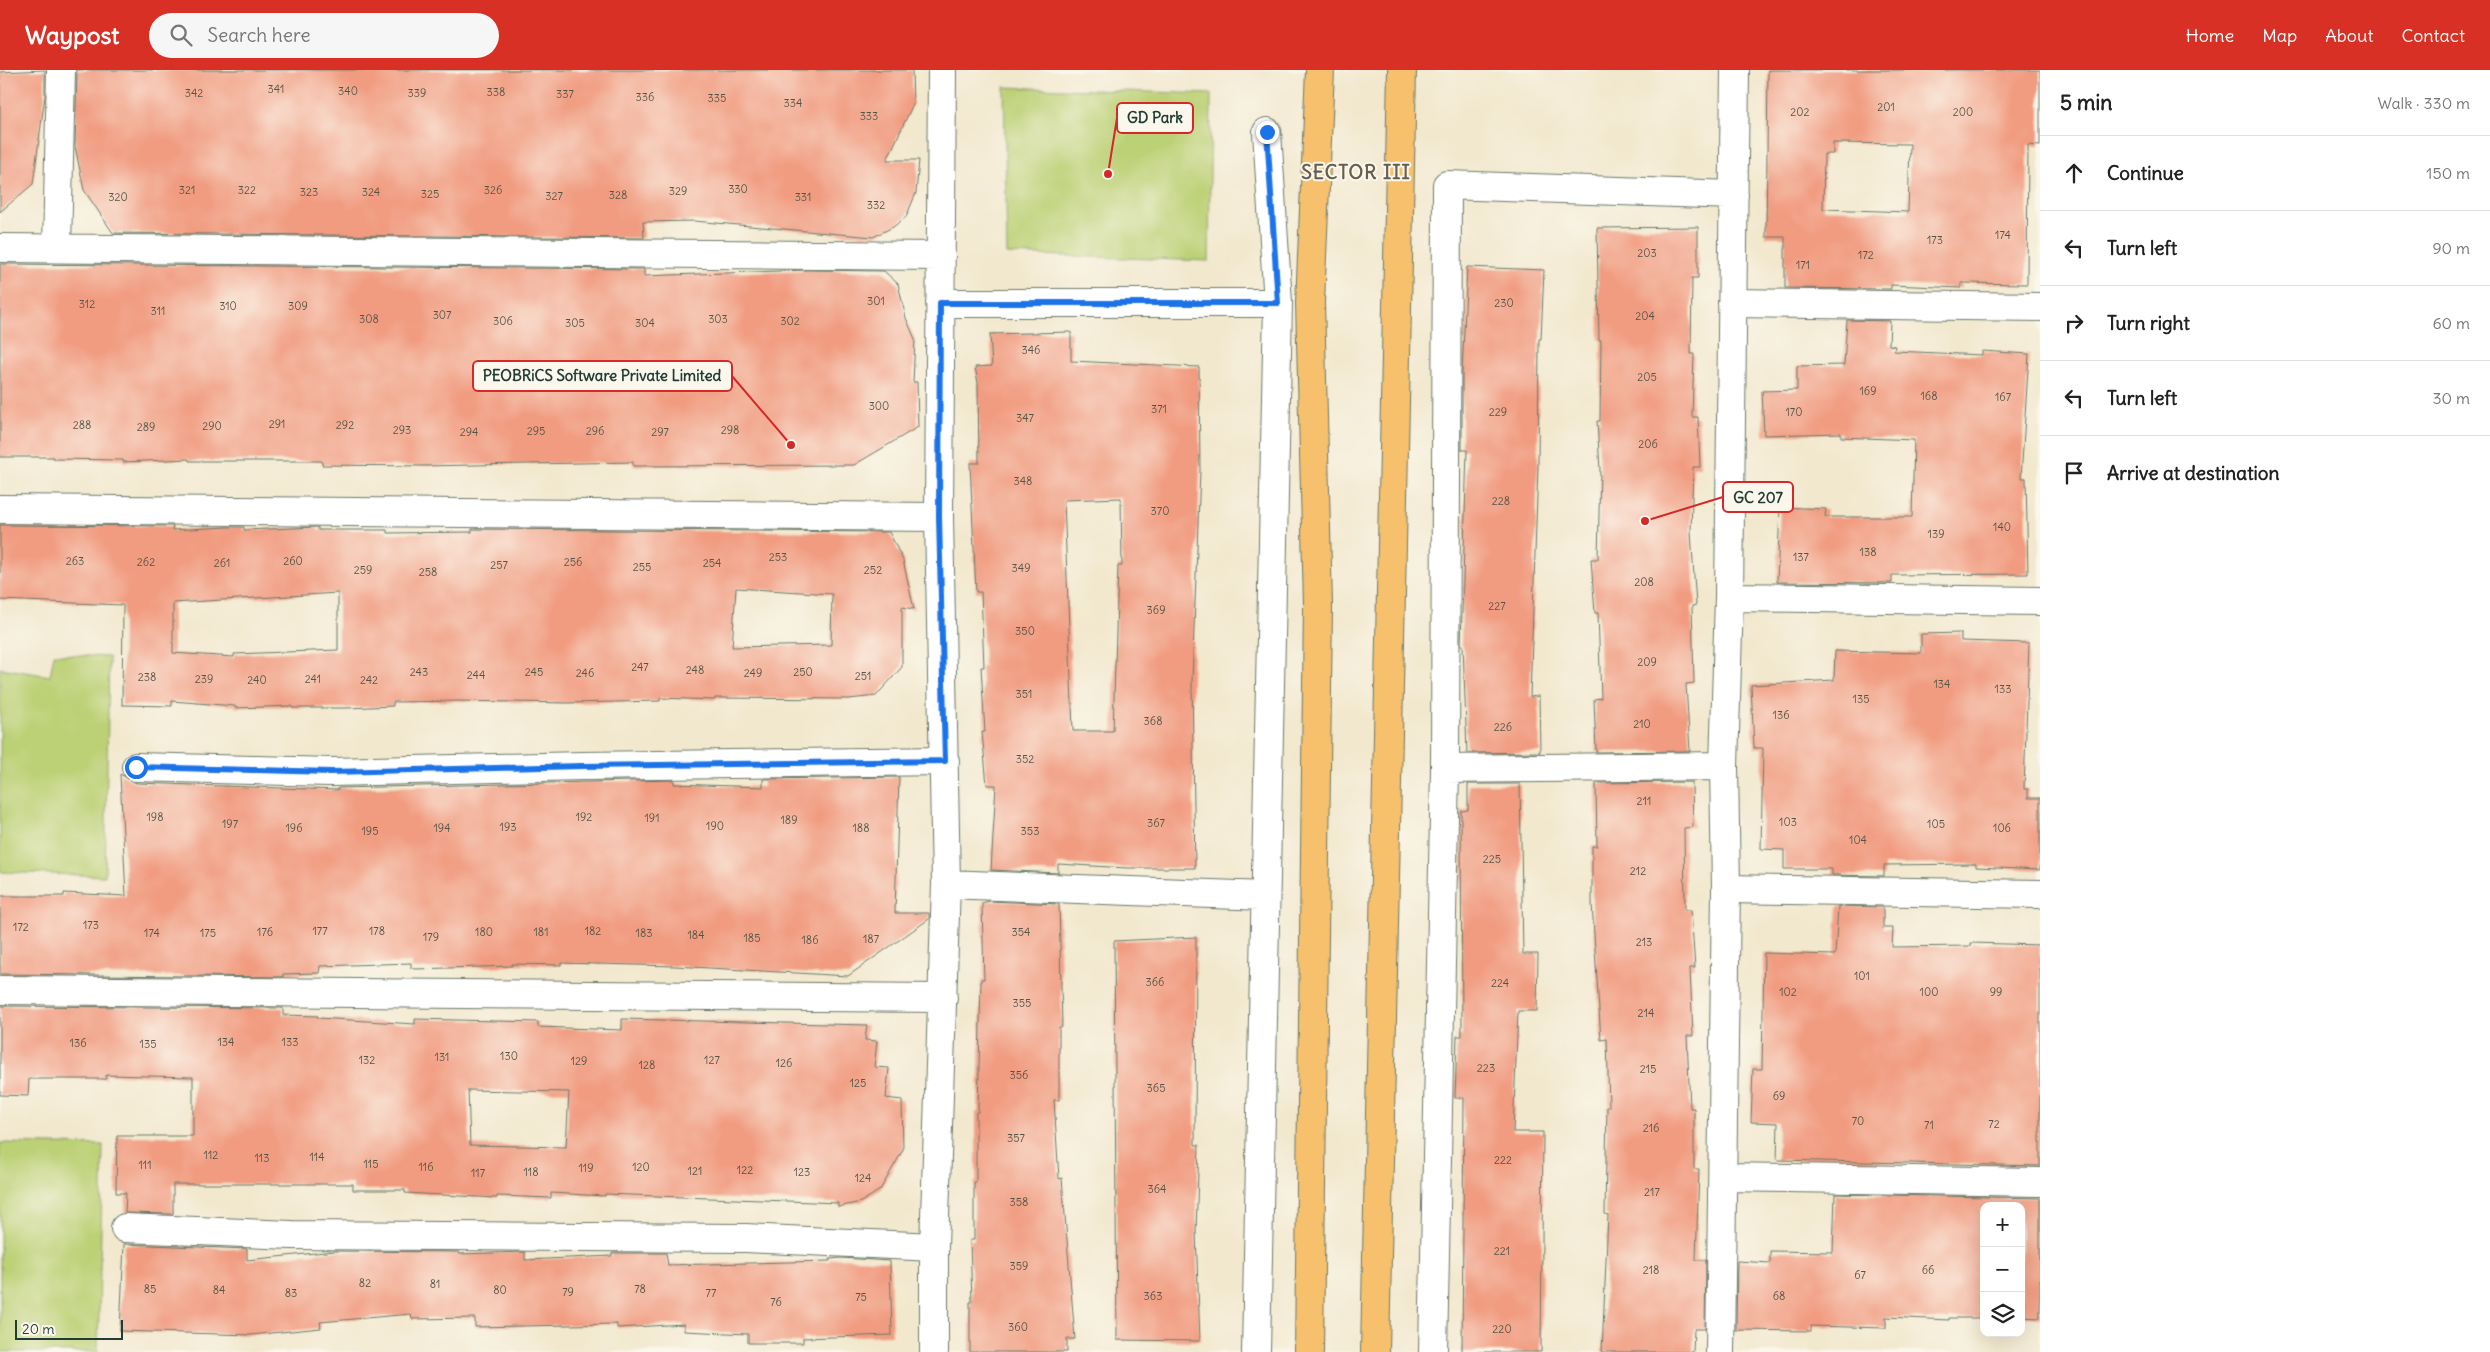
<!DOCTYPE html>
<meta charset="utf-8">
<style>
:root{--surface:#fff;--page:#f6f6f6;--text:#222;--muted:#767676;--line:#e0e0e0;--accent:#d93025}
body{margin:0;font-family:Delius,sans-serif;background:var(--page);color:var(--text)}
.controls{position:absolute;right:15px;bottom:15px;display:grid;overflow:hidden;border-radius:10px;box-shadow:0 5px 20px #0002}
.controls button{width:45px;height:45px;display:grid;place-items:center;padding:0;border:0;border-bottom:1px solid var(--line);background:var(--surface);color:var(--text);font:25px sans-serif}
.scale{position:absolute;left:15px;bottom:12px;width:108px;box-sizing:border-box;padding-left:5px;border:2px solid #1f3d34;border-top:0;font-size:14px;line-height:18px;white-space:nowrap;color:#1f3d34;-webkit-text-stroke:4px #fbf7ec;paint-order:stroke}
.stop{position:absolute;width:15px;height:15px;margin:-11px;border:4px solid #1a73e8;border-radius:50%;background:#fff}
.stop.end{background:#1a73e8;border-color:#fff;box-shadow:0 1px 5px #0008}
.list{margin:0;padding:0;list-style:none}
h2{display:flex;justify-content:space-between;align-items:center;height:65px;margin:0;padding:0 20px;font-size:21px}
h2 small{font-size:16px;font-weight:400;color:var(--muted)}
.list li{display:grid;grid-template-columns:32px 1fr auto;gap:15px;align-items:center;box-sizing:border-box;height:75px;padding:0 20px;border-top:1px solid var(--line)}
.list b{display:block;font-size:19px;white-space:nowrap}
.list em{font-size:16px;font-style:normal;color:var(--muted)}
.icon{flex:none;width:28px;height:28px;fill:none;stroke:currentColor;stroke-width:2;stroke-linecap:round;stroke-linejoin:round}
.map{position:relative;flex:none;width:2040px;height:1282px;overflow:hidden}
header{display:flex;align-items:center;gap:30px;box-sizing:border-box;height:70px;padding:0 25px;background:var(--accent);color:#fff}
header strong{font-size:24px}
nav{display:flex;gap:28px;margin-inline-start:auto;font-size:18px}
.search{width:350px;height:45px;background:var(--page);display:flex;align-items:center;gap:12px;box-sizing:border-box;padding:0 18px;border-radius:28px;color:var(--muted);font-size:19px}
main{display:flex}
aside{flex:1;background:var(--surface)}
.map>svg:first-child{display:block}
.green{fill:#bcd074;stroke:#6e8654}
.building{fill:#f19c81;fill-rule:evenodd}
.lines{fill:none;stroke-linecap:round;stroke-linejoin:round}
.minor-casing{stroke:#69796a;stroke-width:30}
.major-casing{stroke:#69796a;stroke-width:30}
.minor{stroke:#fff;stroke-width:28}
.major{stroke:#f7c06c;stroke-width:28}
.route{stroke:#1a73e8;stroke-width:6}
.labels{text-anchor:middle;stroke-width:4;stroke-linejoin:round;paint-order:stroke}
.number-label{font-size:11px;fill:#545547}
.district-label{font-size:19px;font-weight:bold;letter-spacing:1px;fill:#685e4f;stroke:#fbf7ec}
.leader{fill:none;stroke:#d62828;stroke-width:2}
.callout-dot{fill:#d62828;stroke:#fbf7ec;stroke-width:2}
.callout{fill:#fbf7ec;stroke:#d62828;stroke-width:2}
.callout-label{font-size:15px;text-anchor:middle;font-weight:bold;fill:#1f3d34}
</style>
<header>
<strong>Waypost</strong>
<div class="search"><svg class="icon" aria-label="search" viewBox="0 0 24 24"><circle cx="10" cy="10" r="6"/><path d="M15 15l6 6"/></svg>Search here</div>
<nav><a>Home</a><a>Map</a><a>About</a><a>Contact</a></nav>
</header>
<main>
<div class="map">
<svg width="2040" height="1282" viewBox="0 0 2040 1282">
<rect width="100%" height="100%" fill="#fbf7ec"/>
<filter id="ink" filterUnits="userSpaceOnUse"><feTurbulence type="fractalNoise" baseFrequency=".02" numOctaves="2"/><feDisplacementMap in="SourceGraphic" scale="10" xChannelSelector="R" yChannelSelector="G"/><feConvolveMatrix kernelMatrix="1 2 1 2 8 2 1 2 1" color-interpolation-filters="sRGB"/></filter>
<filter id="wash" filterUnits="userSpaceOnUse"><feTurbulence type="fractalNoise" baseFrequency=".0096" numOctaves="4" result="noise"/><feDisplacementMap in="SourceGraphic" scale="20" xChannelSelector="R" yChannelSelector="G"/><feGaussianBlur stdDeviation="1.12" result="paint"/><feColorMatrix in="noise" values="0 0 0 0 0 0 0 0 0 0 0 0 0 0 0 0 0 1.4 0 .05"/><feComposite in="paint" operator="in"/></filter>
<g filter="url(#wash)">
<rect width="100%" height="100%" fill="#f2e8ce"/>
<path class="green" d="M 1004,17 L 1211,24 L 1209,191 L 1007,184 Z
M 54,584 L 109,587 L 105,806 L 0,802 L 0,598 L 50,606 Z
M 0,1073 L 103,1075 L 98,1282 L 0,1282 Z"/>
<g id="blocks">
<path class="building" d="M 45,0 L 45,26 L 33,114 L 0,142 L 0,2 Z
M 77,0 L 912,0 L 913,34 L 887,90 L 919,90 L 916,123 L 906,147 L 893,157 L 873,167 L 694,151 L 643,152 L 644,168 L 113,163 L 84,120 L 75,76 Z
M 1768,0 L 2040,0 L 2040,76 L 2028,75 L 2027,214 L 1961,213 L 1961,218 L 1891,215 L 1891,219 L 1785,218 L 1785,167 L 1766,167 ZM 1833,73 L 1910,74 L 1908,142 L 1823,139 L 1824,84 L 1833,84 Z
M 1698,157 L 1698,208 L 1692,208 L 1691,284 L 1694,284 L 1692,347 L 1698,347 L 1700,397 L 1693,397 L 1691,462 L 1696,535 L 1692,536 L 1694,613 L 1686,614 L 1690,681 L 1596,682 L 1594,629 L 1601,628 L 1598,543 L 1595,543 L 1591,489 L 1598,489 L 1600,400 L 1597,351 L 1600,351 L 1601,270 L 1599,270 L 1597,158 Z
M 0,194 L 644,199 L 644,206 L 807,200 L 884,201 L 898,214 L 906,248 L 915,269 L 913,312 L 917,312 L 918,357 L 854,395 L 633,396 L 633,392 L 422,396 L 322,395 L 322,391 L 189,391 L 189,389 L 123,392 L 123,390 L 54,389 L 54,387 L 0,387 Z
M 1467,197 L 1544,200 L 1541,269 L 1539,269 L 1538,397 L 1530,627 L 1539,626 L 1540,682 L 1467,683 L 1463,575 L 1461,575 L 1467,380 L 1462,380 L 1462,303 Z
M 1847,250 L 1890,251 L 1889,275 L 1895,276 L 1894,281 L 1982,285 L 1982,281 L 2029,284 L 2021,408 L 2026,408 L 2028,504 L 1892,505 L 1892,513 L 1777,512 L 1780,437 L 1826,439 L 1825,447 L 1912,447 L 1914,370 L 1841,367 L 1841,363 L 1764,365 L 1762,321 L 1797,320 L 1797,296 L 1844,295 Z
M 1071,262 L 1071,291 L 1199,297 L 1200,401 L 1192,611 L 1195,798 L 1127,798 L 1058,794 L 1058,803 L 991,800 L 996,715 L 987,715 L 982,662 L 985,662 L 981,597 L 984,597 L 981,522 L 976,522 L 970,393 L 979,393 L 978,313 L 975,297 L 992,296 L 990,264 ZM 1121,428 L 1122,496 L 1118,496 L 1113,661 L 1073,661 L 1064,430 Z
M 0,455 L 173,456 L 172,460 L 227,457 L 244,457 L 244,460 L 318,457 L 318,460 L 387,460 L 387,463 L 472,462 L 472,459 L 889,462 L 903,490 L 914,539 L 902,537 L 902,597 L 876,626 L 849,629 L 715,628 L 715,630 L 660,628 L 660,631 L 568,633 L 457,631 L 393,632 L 393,636 L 347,638 L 292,638 L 292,636 L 235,638 L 235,636 L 172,631 L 172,636 L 122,635 L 123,535 L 0,530 ZM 736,518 L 832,524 L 831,575 L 732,577 ZM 338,523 L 338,580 L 234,584 L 234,587 L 173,583 L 173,533 Z
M 1961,563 L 1961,571 L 2029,573 L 2024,719 L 2028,719 L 2028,728 L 2040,728 L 2040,800 L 1976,797 L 1976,794 L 1884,795 L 1884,806 L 1832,805 L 1832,799 L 1784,799 L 1784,780 L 1761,779 L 1763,678 L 1754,678 L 1751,615 L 1834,610 L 1835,581 L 1921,583 L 1921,564 Z
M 120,704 L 136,713 L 338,720 L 338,718 L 674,710 L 674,714 L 763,717 L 763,709 L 899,707 L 895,843 L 929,843 L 929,849 L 848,906 L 675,896 L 561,893 L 561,895 L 512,894 L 512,896 L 415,899 L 411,898 L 411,893 L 320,896 L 319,903 L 283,904 L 283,907 L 0,904 L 0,826 L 64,826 L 64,823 L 126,826 Z
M 1692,712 L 1693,757 L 1684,758 L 1685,840 L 1691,840 L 1695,898 L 1690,898 L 1693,966 L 1687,966 L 1690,1038 L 1694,1038 L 1694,1099 L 1699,1099 L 1696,1190 L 1706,1190 L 1705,1259 L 1694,1259 L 1693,1282 L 1602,1282 L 1608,1145 L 1605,1144 L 1607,1037 L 1609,1037 L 1607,969 L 1601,970 L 1592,834 L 1592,776 L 1597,776 L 1596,713 Z
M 1468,714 L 1520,714 L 1523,884 L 1538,884 L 1537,941 L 1518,941 L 1513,1062 L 1543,1062 L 1541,1282 L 1462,1282 L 1464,1028 L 1455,1028 L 1457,966 L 1462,966 L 1461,741 L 1468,740 Z
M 989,831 L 1059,834 L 1062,957 L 1059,957 L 1059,1030 L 1054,1030 L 1059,1109 L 1062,1108 L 1075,1269 L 1067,1269 L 1067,1282 L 970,1282 L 970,1232 L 972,1232 L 970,1170 L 974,1170 L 974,1112 L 976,1112 L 976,1042 L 978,1042 L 981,909 L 984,909 L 982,833 Z
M 1838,836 L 1883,837 L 1883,858 L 1893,858 L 1892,877 L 1971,876 L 1971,873 L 2040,875 L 2040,1096 L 1777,1090 L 1778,1053 L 1751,1052 L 1753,999 L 1762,999 L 1764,883 L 1835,885 Z
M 1196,867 L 1195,1075 L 1199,1075 L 1196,1162 L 1200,1271 L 1117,1270 L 1114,871 Z
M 0,936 L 283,938 L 283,945 L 318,946 L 318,948 L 415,954 L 415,949 L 538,952 L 538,957 L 622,960 L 622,949 L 867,955 L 865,970 L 877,971 L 874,997 L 889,998 L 886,1028 L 902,1030 L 903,1080 L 880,1120 L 861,1132 L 838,1137 L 838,1133 L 605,1124 L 605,1126 L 551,1123 L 551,1128 L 497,1126 L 497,1128 L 405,1123 L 405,1120 L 353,1120 L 353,1114 L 173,1114 L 173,1144 L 125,1143 L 126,1123 L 116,1123 L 117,1066 L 193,1066 L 193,1007 L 106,1005 L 106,1009 L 29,1009 L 28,1026 L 0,1025 ZM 468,1020 L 569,1022 L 566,1077 L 470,1075 Z
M 1835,1124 L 2040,1128 L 2040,1248 L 2021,1247 L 2021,1136 L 1984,1136 L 1984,1248 L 1949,1248 L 1949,1250 L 1886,1247 L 1886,1258 L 1811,1256 L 1811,1261 L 1736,1260 L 1737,1191 L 1770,1193 L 1770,1181 L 1833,1182 Z
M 124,1174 L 247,1179 L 247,1190 L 335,1181 L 459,1182 L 459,1184 L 525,1182 L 525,1190 L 612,1186 L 612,1183 L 666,1183 L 668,1195 L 830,1191 L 830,1189 L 841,1188 L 890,1191 L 892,1265 L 803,1268 L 803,1273 L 748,1273 L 748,1264 L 684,1261 L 684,1254 L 617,1258 L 617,1254 L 475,1257 L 475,1248 L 412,1249 L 411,1244 L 320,1252 L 321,1258 L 251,1265 L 120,1261 Z"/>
</g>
</g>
<g filter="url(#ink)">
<use href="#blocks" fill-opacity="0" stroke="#69796a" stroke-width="1"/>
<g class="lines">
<defs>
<path id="minor" d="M 0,178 L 941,186
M 57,178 L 61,0
M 940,233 L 1278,233
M 1732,233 L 2040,237
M 0,439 L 939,447
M 1729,527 L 2040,531
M 136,697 L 331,702 L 582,696 L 945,691
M 1445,699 L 1724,696
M 946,814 L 1265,826
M 1726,819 L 2040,824
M 0,920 L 943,928
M 1723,1107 L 2040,1112
M 125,1158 L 292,1165 L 746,1168 L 934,1177
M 934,1282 L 934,1177 L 946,814 L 939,447 L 942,0
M 1256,1282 L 1278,233 L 1267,62
M 1433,1282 L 1445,699 L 1447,115 L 1734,125
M 1720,1282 L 1726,819 L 1724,696 L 1729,527 L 1735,0"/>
<path id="major" d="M 1309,1282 L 1318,534 L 1310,233 L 1320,0
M 1375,1282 L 1402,0"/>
</defs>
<use href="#minor" class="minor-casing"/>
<use href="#major" class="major-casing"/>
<use href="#minor" class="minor"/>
<use href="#major" class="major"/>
</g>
</g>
<g class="lines" filter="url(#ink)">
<path class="route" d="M 136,697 L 331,702 L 582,696 L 945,691 L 939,447 L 940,233 L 1278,233 L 1267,62"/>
</g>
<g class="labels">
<g class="number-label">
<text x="276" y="23">341</text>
<text x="348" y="25">340</text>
<text x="496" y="26">338</text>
<text x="194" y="27">342</text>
<text x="417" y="27">339</text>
<text x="565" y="28">337</text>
<text x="645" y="31">336</text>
<text x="717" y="32">335</text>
<text x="793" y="37">334</text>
<text x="1886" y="41">201</text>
<text x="1800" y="46">202</text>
<text x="1963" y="46">200</text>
<text x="869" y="50">333</text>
<text x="738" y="123">330</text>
<text x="187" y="124">321</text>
<text x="247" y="124">322</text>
<text x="493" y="124">326</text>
<text x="678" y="125">329</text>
<text x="309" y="126">323</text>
<text x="371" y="126">324</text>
<text x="430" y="128">325</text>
<text x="618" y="129">328</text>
<text x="554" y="130">327</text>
<text x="118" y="131">320</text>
<text x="803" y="131">331</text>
<text x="876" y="139">332</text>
<text x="2003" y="169">174</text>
<text x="1935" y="174">173</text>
<text x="1647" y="187">203</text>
<text x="1866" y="189">172</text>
<text x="1803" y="199">171</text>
<text x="876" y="235">301</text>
<text x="1504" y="237">230</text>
<text x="87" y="238">312</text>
<text x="228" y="240">310</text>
<text x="298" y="240">309</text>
<text x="158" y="245">311</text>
<text x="442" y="249">307</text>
<text x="1645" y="250">204</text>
<text x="369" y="253">308</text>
<text x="718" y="253">303</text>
<text x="503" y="255">306</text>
<text x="790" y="255">302</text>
<text x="575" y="257">305</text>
<text x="645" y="257">304</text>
<text x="1031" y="284">346</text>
<text x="1647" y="311">205</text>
<text x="1868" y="325">169</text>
<text x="1929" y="330">168</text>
<text x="2003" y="331">167</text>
<text x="879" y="340">300</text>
<text x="1159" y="343">371</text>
<text x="1498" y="346">229</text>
<text x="1794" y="346">170</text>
<text x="1025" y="352">347</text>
<text x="277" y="358">291</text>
<text x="82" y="359">288</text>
<text x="345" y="359">292</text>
<text x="212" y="360">290</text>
<text x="146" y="361">289</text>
<text x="402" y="364">293</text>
<text x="730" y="364">298</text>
<text x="536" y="365">295</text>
<text x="595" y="365">296</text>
<text x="469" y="366">294</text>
<text x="660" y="366">297</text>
<text x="1648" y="378">206</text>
<text x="1023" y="415">348</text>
<text x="1501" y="435">228</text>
<text x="1160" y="445">370</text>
<text x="2002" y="461">140</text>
<text x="1936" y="468">139</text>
<text x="1868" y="486">138</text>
<text x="778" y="491">253</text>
<text x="1801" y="491">137</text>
<text x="75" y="495">263</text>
<text x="293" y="495">260</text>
<text x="146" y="496">262</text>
<text x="573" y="496">256</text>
<text x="222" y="497">261</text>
<text x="712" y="497">254</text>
<text x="499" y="499">257</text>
<text x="642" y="501">255</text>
<text x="1021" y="502">349</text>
<text x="363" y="504">259</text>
<text x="873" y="504">252</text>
<text x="428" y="506">258</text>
<text x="1644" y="516">208</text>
<text x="1497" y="540">227</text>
<text x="1156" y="544">369</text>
<text x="1025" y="565">350</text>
<text x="1647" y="596">209</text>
<text x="640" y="601">247</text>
<text x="695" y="604">248</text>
<text x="419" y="606">243</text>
<text x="534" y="606">245</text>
<text x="803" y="606">250</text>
<text x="585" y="607">246</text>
<text x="753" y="607">249</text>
<text x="476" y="609">244</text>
<text x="863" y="610">251</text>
<text x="147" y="611">238</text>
<text x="204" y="613">239</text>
<text x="313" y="613">241</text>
<text x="257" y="614">240</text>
<text x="369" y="614">242</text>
<text x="1942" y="618">134</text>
<text x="2003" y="623">133</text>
<text x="1024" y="628">351</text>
<text x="1861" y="633">135</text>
<text x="1781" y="649">136</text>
<text x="1153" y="655">368</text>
<text x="1642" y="658">210</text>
<text x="1503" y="661">226</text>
<text x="1025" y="693">352</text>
<text x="1644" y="735">211</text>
<text x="155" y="751">198</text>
<text x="584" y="751">192</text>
<text x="652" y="752">191</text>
<text x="789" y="754">189</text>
<text x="1788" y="756">103</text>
<text x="1156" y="757">367</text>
<text x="230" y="758">197</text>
<text x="1936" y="758">105</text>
<text x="715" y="760">190</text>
<text x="508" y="761">193</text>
<text x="294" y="762">196</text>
<text x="442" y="762">194</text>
<text x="861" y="762">188</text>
<text x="2002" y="762">106</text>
<text x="370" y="765">195</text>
<text x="1030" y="765">353</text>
<text x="1858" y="774">104</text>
<text x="1492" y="793">225</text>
<text x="1638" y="805">212</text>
<text x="91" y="859">173</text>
<text x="21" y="861">172</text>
<text x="320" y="865">177</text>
<text x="377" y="865">178</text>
<text x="593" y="865">182</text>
<text x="265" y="866">176</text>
<text x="484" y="866">180</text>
<text x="541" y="866">181</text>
<text x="1021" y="866">354</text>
<text x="152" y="867">174</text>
<text x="208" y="867">175</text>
<text x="644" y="867">183</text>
<text x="696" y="869">184</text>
<text x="431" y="871">179</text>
<text x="752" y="872">185</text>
<text x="871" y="873">187</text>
<text x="810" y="874">186</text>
<text x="1644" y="876">213</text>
<text x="1862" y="910">101</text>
<text x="1155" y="916">366</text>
<text x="1500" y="917">224</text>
<text x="1788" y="926">102</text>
<text x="1929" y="926">100</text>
<text x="1996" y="926">99</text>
<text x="1022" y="937">355</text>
<text x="1646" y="947">214</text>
<text x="226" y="976">134</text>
<text x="290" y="976">133</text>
<text x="78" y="977">136</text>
<text x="148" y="978">135</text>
<text x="509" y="990">130</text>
<text x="442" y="991">131</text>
<text x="367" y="994">132</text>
<text x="712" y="994">127</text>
<text x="579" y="995">129</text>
<text x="784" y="997">126</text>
<text x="647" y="999">128</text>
<text x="1486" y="1002">223</text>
<text x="1648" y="1003">215</text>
<text x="1019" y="1009">356</text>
<text x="858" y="1017">125</text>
<text x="1156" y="1022">365</text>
<text x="1779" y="1030">69</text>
<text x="1858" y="1055">70</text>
<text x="1994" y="1058">72</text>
<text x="1929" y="1059">71</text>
<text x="1651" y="1062">216</text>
<text x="1016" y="1072">357</text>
<text x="211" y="1089">112</text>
<text x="317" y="1091">114</text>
<text x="262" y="1092">113</text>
<text x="1503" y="1094">222</text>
<text x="371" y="1098">115</text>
<text x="145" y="1099">111</text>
<text x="426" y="1101">116</text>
<text x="641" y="1101">120</text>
<text x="586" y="1102">119</text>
<text x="745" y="1104">122</text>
<text x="695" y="1105">121</text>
<text x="531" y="1106">118</text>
<text x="802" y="1106">123</text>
<text x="478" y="1107">117</text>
<text x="863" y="1112">124</text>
<text x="1157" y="1123">364</text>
<text x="1652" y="1126">217</text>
<text x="1019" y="1136">358</text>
<text x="1502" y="1185">221</text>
<text x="1019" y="1200">359</text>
<text x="1651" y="1204">218</text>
<text x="1928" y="1204">66</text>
<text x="1860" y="1209">67</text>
<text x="365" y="1217">82</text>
<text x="435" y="1218">81</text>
<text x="150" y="1223">85</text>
<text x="640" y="1223">78</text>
<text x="219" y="1224">84</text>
<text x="500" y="1224">80</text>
<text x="568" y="1226">79</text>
<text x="291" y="1227">83</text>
<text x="711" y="1227">77</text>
<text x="1153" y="1230">363</text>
<text x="1779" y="1230">68</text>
<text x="861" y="1231">75</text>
<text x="776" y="1236">76</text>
<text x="1018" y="1261">360</text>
<text x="1502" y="1263">220</text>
</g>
<g class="district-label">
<text x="1356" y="109">SECTOR III</text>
</g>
</g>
<path class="leader" d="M1108 104L1117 48M791 375L732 306M1645 451L1723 427"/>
<g class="callout-dot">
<circle cx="1108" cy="104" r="5"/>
<circle cx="791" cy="375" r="5"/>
<circle cx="1645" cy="451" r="5"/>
</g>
<g class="callout">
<rect x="1117" y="33" width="76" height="30" rx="5"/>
<rect x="473" y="291" width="259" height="30" rx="5"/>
<rect x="1723" y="412" width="70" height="30" rx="5"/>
</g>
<g class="callout-label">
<text x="1155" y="53">GD Park</text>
<text x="602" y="311">PEOBRiCS Software Private Limited</text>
<text x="1758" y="433">GC 207</text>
</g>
</svg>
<div class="controls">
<button>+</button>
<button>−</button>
<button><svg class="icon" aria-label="layers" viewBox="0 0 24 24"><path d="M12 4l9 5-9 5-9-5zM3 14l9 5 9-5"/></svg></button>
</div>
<div class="scale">20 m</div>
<div class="stop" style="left:136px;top:697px"></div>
<div class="stop end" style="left:1267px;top:62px"></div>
</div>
<aside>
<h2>5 min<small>Walk · 330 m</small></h2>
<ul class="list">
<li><svg class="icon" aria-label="ahead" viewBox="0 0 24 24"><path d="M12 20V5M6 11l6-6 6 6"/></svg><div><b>Continue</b></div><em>150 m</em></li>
<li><svg class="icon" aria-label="left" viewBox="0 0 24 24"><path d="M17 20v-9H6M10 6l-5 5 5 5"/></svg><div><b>Turn left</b></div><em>90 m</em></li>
<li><svg class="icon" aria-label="right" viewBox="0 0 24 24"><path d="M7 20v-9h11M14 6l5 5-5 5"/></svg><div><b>Turn right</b></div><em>60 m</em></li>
<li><svg class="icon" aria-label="left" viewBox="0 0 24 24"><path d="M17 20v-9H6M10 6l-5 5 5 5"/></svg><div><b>Turn left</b></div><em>30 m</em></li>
<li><svg class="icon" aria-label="arrive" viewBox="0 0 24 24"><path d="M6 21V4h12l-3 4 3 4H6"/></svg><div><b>Arrive at destination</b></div></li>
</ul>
</aside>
</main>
